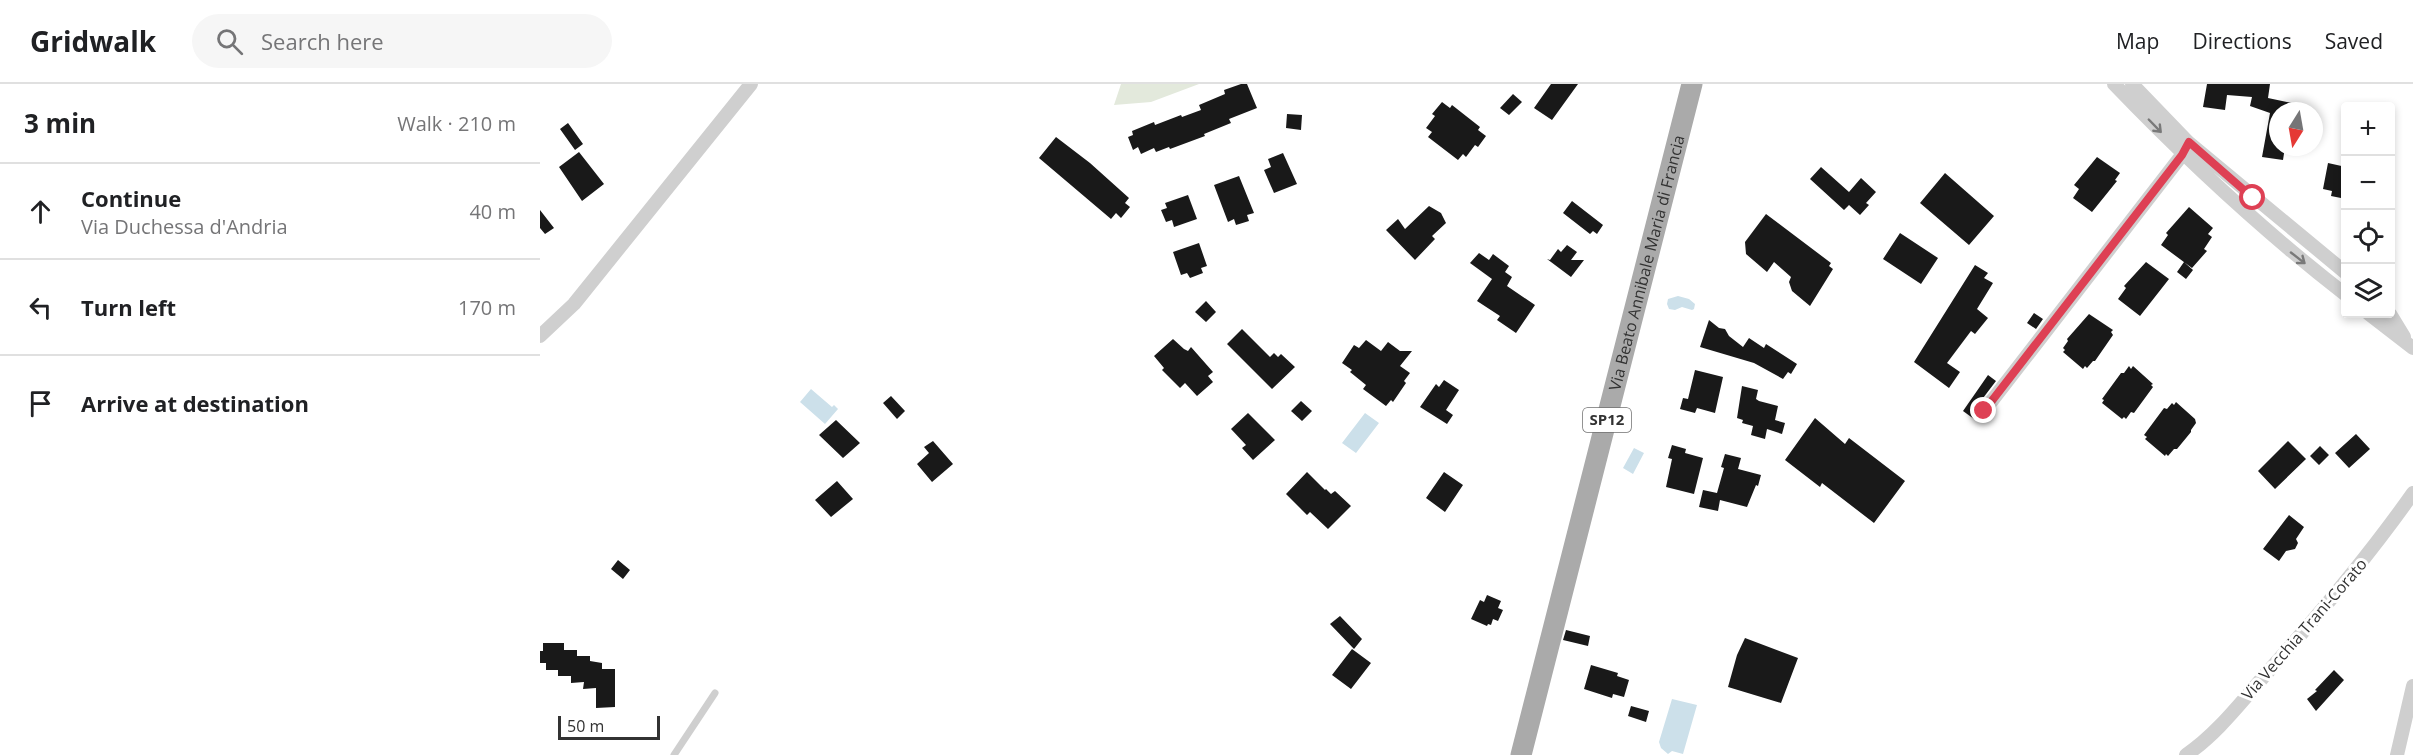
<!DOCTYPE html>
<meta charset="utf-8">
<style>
:root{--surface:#fff;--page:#f6f6f6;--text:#202124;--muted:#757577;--line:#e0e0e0}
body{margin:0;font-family:"Open Sans",sans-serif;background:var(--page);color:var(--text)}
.controls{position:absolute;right:18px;top:18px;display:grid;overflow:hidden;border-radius:6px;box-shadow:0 3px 9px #0003}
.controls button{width:54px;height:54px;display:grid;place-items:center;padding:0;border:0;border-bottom:2px solid var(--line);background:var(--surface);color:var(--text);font:30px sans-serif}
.compass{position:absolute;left:1729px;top:18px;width:54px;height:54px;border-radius:50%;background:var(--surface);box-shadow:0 3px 9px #0003;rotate:191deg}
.scale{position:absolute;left:18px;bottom:15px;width:102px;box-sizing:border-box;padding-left:6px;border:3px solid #323232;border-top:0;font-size:16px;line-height:21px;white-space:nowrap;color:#323232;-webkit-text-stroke:4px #fff;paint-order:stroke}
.stop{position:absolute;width:18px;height:18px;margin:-14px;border:4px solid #de4054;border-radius:50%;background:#fff}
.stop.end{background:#de4054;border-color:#fff;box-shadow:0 2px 6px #0008}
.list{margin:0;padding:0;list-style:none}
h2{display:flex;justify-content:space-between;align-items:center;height:78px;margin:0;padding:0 24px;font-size:26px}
h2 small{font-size:20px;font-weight:400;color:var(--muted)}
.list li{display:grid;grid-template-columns:39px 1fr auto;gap:18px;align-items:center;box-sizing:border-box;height:96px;padding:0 24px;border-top:2px solid var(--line)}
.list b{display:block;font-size:22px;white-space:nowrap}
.list p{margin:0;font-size:20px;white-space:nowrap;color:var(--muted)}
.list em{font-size:20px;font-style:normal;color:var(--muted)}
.icon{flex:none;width:33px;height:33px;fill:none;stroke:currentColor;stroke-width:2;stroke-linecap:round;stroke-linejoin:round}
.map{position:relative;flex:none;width:1873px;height:671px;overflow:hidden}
header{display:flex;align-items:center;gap:36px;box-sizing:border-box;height:84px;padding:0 30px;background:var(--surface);border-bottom:2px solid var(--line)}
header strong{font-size:28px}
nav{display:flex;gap:33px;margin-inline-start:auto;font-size:21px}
.search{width:420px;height:54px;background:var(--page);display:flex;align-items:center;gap:15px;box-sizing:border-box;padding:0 21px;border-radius:33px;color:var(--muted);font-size:22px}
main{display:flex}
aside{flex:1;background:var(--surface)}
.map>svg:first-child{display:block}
.green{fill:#e3e9dc}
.water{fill:#cce0ea}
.building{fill:#191919}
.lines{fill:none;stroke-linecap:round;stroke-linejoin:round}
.service{stroke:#cfcfcf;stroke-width:7}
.minor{stroke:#cfcfcf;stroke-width:14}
.primary{stroke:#aaa;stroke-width:21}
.oneway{stroke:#797979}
.route{stroke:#de4054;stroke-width:8}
.labels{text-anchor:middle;stroke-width:6;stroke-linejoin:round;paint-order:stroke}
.shield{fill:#fff;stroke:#707070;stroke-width:1.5}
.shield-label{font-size:15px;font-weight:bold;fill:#323232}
.street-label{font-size:16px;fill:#323232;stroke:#fff}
</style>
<header>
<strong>Gridwalk</strong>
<div class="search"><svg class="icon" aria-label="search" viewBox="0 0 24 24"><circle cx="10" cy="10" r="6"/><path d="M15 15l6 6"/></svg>Search here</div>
<nav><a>Map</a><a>Directions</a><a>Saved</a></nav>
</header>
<main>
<aside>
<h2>3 min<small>Walk · 210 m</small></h2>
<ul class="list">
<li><svg class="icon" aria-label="ahead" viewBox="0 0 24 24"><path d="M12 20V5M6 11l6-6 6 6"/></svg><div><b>Continue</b><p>Via Duchessa d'Andria</p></div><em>40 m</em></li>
<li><svg class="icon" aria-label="left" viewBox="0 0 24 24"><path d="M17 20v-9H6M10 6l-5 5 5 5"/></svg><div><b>Turn left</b></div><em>170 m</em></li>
<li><svg class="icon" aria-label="arrive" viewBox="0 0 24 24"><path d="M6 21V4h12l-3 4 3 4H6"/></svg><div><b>Arrive at destination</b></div></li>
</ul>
</aside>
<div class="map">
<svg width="1873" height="671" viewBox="0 0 1873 671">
<rect width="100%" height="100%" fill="#fff"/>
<path class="green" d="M 581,0 L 659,0 L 611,18 L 574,21 Z"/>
<path class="water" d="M 1138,212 L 1149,215 L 1155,220 L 1154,225 L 1152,226 L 1142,223 L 1135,226 L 1129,225 L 1127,220 L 1128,215 Z
M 271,305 L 292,323 L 294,321 L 298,325 L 285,340 L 260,318 Z
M 825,329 L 839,339 L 816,369 L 802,359 Z
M 1094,364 L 1104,369 L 1093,390 L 1083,384 Z
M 1132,615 L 1157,621 L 1143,670 L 1132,667 L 1128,670 L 1121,664 L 1119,658 Z"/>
<path class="building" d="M 701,0 L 707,0 L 717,24 L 689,35 L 691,39 L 664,50 L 665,52 L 630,65 L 629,63 L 616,68 L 614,64 L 601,70 L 598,63 L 593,66 L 588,53 L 593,51 L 592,47 L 614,38 L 615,41 L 641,31 L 642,33 L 661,26 L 659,21 L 685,10 L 684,6 Z
M 1011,0 L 1038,0 L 1012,36 L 994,24 Z
M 1667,0 L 1730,0 L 1728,14 L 1766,22 L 1765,27 L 1738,27 L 1738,63 L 1745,63 L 1743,76 L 1722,73 L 1730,29 L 1710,22 L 1712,13 L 1687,11 L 1685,26 L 1663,23 Z
M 973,10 L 982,18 L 969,31 L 960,24 Z
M 902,18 L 910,24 L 912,21 L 940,43 L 938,46 L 946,52 L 938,63 L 935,61 L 926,73 L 923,70 L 918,76 L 888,53 L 892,48 L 886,44 L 895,32 L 892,30 Z
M 747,30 L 762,31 L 761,46 L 746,44 Z
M 28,39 L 43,60 L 35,66 L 20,45 Z
M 516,53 L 550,79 L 589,114 L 585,119 L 590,123 L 581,134 L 576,129 L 571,135 L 499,74 Z
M 39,68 L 64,100 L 42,117 L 19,83 Z
M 743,69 L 757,100 L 734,109 L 724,86 L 731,83 L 728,75 Z
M 1557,73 L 1580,89 L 1575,96 L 1577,97 L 1552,128 L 1533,114 L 1539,105 L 1534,101 Z
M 1788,79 L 1806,83 L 1806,115 L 1791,112 L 1792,107 L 1783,105 Z
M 1281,83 L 1309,108 L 1321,94 L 1336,108 L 1326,119 L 1329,121 L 1320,131 L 1309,121 L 1304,126 L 1270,95 Z
M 1405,89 L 1454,132 L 1429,161 L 1380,119 Z
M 699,92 L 714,129 L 707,131 L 709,137 L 696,141 L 694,135 L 688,138 L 674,101 Z
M 648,111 L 657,135 L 634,143 L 632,136 L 626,138 L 621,126 L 627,124 L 625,119 Z
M 1032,117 L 1063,141 L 1057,150 L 1053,147 L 1050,150 L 1023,129 Z
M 889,122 L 901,129 L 906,139 L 892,152 L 895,155 L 875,176 L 846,146 L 858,135 L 865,145 Z
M 1649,123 L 1673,144 L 1668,150 L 1672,153 L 1664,165 L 1667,167 L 1652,184 L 1621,161 L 1628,151 L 1626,149 Z
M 0,126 L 14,144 L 5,150 L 0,144 Z
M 1226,130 L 1291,179 L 1289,182 L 1293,185 L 1270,222 L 1252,207 L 1249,198 L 1251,193 L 1234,178 L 1227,188 L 1206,170 L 1205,158 Z
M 1360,149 L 1398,174 L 1381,200 L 1343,175 Z
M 659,159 L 667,182 L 661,184 L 663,189 L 650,194 L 647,189 L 641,191 L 633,168 Z
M 1027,161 L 1037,168 L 1031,176 L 1044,176 L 1031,193 L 1007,175 L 1010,176 L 1018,165 L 1021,168 Z
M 939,169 L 949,176 L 953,170 L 969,182 L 965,188 L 972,193 L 967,202 L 995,221 L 976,249 L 957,236 L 960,232 L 937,217 L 952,195 L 930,179 Z
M 1606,178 L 1629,195 L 1600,232 L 1578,215 L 1586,204 L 1584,202 Z
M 1644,178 L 1653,186 L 1646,195 L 1637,188 Z
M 1435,181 L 1448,189 L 1444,194 L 1453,199 L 1437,225 L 1448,234 L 1435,250 L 1431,247 L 1407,279 L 1420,288 L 1409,304 L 1374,278 Z
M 666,217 L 676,228 L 666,238 L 655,228 Z
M 1494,229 L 1503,235 L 1496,245 L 1487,239 Z
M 1549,230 L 1573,246 L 1571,248 L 1573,251 L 1555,277 L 1553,277 L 1547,284 L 1545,282 L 1543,285 L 1523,268 L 1525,266 L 1523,264 L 1528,257 L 1527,255 Z
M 1169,236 L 1179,244 L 1185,245 L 1189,252 L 1203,263 L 1209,254 L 1224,264 L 1226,260 L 1257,280 L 1251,290 L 1248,288 L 1243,295 L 1214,279 L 1160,263 Z
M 702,245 L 730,273 L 734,269 L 738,273 L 741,270 L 755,283 L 732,305 L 687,260 Z
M 633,255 L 644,265 L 648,267 L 651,263 L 673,288 L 668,292 L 673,298 L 657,312 L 645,299 L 640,304 L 622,286 L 624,284 L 614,272 Z
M 826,256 L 841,267 L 848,258 L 860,267 L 872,267 L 860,282 L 870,289 L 864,297 L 866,299 L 853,318 L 851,316 L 846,322 L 823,305 L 826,301 L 810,288 L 812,286 L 802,279 L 814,261 L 819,264 Z
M 1589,282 L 1591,285 L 1593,282 L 1613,300 L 1611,301 L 1613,303 L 1594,329 L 1591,328 L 1586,335 L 1584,333 L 1582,335 L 1562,319 L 1564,316 L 1562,315 L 1581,289 L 1584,289 Z
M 1155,286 L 1183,293 L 1175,329 L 1157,324 L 1155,329 L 1140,325 L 1143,314 L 1148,315 Z
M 1448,291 L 1456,297 L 1437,322 L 1434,335 L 1423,327 Z
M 904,296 L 919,306 L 906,326 L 913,331 L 907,340 L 880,323 L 896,300 L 899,303 Z
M 1202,302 L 1218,306 L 1216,315 L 1219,317 L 1238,322 L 1235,336 L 1245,339 L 1242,350 L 1227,345 L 1225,355 L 1211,351 L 1213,342 L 1202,339 L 1203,336 L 1197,334 Z
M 351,312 L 365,327 L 357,335 L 343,319 Z
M 761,317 L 772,327 L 762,337 L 751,327 Z
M 1636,318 L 1655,335 L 1656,339 L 1651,346 L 1651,348 L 1637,365 L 1634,365 L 1628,372 L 1626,370 L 1625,372 L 1605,355 L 1607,353 L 1604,351 L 1624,324 L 1627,325 L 1632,319 L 1634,321 Z
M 708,329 L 735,356 L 713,376 L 702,364 L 706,361 L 691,345 Z
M 1275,334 L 1305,360 L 1309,354 L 1365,397 L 1334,439 L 1282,399 L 1280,403 L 1245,376 Z
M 296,336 L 320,359 L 303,374 L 279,351 Z
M 1816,350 L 1830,365 L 1809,384 L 1795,369 Z
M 393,357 L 413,380 L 392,398 L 377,380 L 389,369 L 384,363 Z
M 1748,357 L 1766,375 L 1735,405 L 1718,387 Z
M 1132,361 L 1146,365 L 1145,369 L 1163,374 L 1154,410 L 1126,403 L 1132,375 L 1128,374 Z
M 1780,362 L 1789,371 L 1779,381 L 1770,372 Z
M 1185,370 L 1201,374 L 1198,385 L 1221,391 L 1218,402 L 1216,401 L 1207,423 L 1180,416 L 1178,427 L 1159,423 L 1163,406 L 1177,409 L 1184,384 L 1181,383 Z
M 767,388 L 785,406 L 786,405 L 791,410 L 795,407 L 811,422 L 788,445 L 770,428 L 767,431 L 746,410 Z
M 904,388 L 923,401 L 905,428 L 886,414 Z
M 297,397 L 313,415 L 291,433 L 275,416 Z
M 1749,431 L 1764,443 L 1756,455 L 1758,459 L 1755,465 L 1746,467 L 1739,477 L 1723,465 Z
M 78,476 L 90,486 L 83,495 L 71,485 Z
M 947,511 L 961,517 L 958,524 L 963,526 L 958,537 L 953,535 L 951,541 L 948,540 L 947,542 L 931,535 L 940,516 L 944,518 Z
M 800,532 L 822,555 L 814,565 L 790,540 Z
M 1026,546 L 1050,552 L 1048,562 L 1023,556 Z
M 1205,554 L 1258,574 L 1241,619 L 1188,603 L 1197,571 Z
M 3,559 L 24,559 L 24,566 L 37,566 L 37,572 L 50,572 L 50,577 L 62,579 L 62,585 L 75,585 L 75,623 L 56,624 L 56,604 L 43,605 L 44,598 L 31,599 L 31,592 L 18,592 L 18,586 L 6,586 L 6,579 L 0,579 L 0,567 L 3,567 Z
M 812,565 L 831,579 L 811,605 L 792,591 Z
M 1051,581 L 1078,589 L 1077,592 L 1089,596 L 1084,613 L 1073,610 L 1072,614 L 1044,605 Z
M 1794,586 L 1804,596 L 1776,627 L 1767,615 L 1777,607 L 1775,606 Z
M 1091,622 L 1109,627 L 1106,638 L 1088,632 Z"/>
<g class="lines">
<path class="service" d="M 134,671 L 175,609"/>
<path class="minor" d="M 1574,0 C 1647,76 1722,146 1806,211
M 1592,0 L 1649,59 L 1806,189
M 1829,230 L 1873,264
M 1850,230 L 1864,253
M 0,252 L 34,220 L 211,0
M 1444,327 L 1642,71 L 1649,59
M 1646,671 C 1677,650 1701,618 1726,590 C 1778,532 1828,473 1873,409
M 1857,671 L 1873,602"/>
<path class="primary" id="s1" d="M 981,671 L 1152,0"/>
</g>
<defs><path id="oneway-shaft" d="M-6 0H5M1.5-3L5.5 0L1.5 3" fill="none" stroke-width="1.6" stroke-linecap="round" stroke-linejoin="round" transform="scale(1.5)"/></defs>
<g class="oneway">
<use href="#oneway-shaft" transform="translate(1615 42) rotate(46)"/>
<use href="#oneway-shaft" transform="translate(1758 174) rotate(38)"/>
</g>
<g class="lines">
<path class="route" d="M 1444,327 L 1642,71 L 1649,58 L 1713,114"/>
</g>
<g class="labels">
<rect class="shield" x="1043" y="324" width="48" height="24" rx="4.5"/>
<g class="shield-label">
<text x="1067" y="341">SP12</text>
</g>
<g class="street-label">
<text dy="6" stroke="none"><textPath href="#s1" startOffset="508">Via Beato Annibale Maria di Francia</textPath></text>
<text transform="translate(1764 545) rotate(-49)" y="6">Via Vecchia Trani-Corato</text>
</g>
</g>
</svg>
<div class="controls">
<button>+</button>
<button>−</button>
<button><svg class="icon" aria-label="locate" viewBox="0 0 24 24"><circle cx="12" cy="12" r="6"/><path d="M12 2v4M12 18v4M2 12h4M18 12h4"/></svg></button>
<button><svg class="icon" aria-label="layers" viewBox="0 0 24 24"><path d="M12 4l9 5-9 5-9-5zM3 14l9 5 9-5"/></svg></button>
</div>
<svg class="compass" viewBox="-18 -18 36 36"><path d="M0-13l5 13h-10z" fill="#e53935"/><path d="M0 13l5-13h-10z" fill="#757577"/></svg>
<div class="scale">50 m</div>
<div class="stop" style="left:1713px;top:114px"></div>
<div class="stop end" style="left:1444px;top:327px"></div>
</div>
</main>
